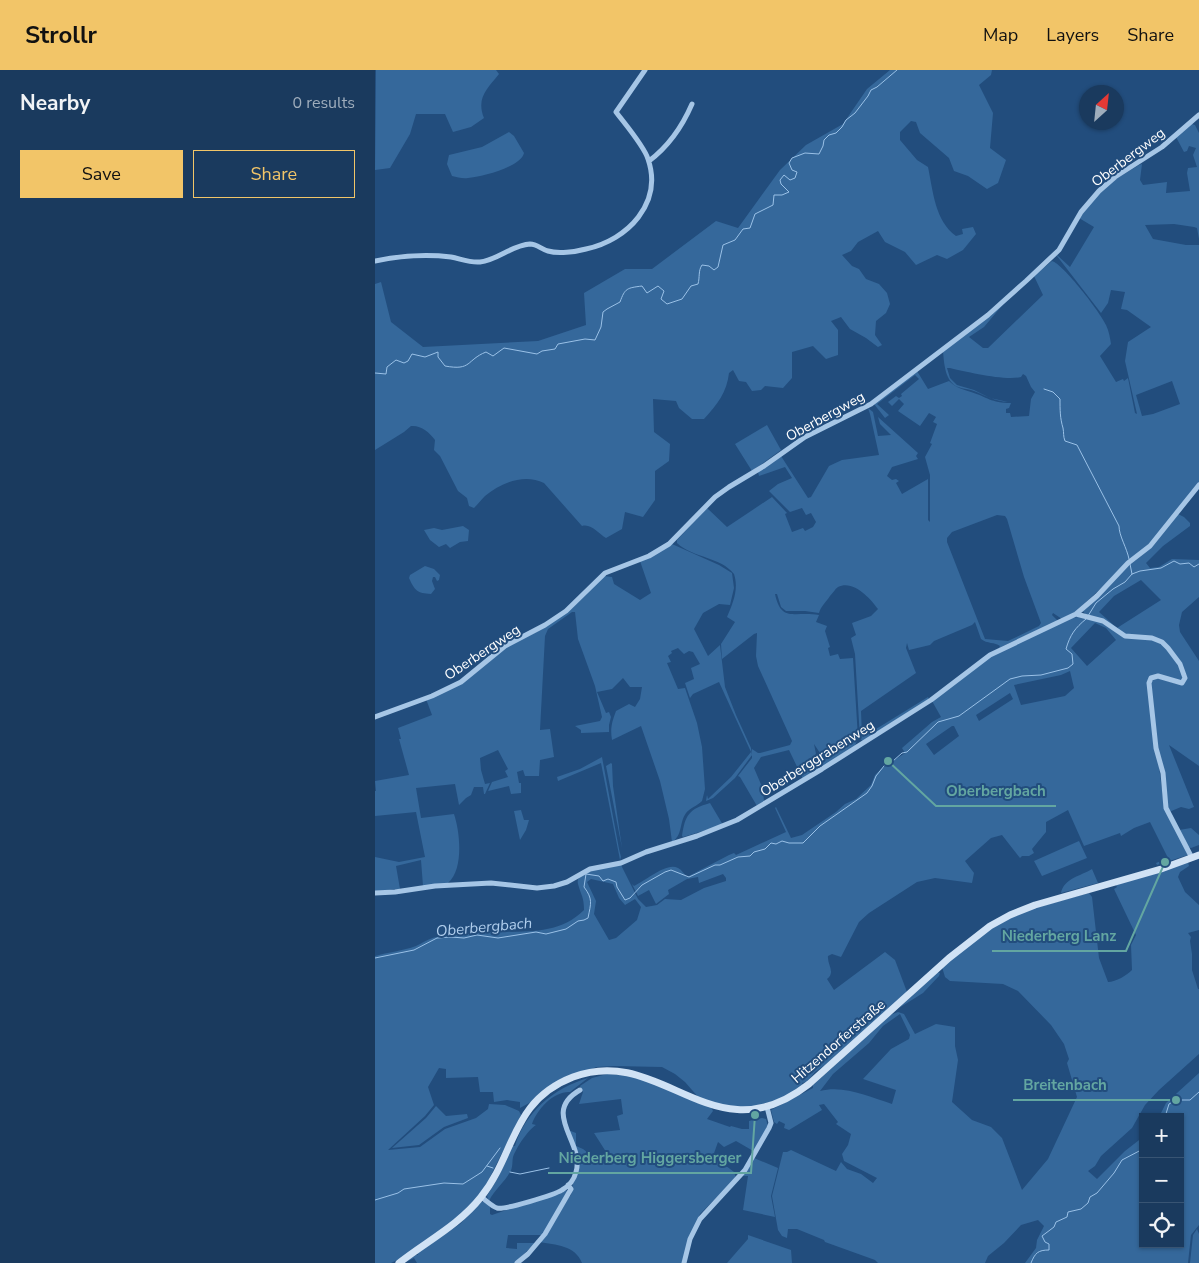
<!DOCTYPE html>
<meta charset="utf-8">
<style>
:root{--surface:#1a3a5e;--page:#274567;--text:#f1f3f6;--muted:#9fadbc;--line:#385473;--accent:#f2c568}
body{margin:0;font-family:"Nunito Sans",sans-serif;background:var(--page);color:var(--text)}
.controls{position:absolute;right:15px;bottom:15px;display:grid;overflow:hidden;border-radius:0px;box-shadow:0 1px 4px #0004}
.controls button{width:45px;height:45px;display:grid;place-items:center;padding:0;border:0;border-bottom:1px solid var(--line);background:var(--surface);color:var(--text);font:25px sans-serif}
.compass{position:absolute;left:704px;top:15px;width:45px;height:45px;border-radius:50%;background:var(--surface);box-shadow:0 1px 4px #0004;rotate:27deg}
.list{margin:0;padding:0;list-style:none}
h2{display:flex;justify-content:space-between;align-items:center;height:65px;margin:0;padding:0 20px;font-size:21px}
h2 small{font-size:16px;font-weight:400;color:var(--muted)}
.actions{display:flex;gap:10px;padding:15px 20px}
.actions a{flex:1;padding:11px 0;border:1px solid var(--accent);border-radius:0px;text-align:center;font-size:18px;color:var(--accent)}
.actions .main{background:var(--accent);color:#111}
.icon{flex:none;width:28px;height:28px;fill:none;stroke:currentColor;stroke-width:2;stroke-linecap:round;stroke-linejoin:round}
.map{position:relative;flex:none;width:824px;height:1193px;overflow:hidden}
header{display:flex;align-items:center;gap:30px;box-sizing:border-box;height:70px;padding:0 25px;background:var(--accent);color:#111}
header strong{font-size:24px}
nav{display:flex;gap:28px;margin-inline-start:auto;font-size:18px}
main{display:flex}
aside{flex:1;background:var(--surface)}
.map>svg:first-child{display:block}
.green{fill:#35689b;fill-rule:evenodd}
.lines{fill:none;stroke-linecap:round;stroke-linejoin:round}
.stream{stroke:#9ac1e7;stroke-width:1}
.street{stroke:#a6c6e6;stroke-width:5}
.secondary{stroke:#d0e2f5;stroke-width:7}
.labels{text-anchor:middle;stroke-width:4;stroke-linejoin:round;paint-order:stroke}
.street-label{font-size:14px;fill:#fff;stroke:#224d7d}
.water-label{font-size:15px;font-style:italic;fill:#b1cfee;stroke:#224d7d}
.leader{fill:none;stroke:#63a6a1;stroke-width:2}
.callout-dot{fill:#63a6a1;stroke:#224d7d;stroke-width:2}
.callout-label{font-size:15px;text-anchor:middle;font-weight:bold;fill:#63a6a1;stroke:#224d7d;stroke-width:4;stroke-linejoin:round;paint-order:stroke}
</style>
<header>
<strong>Strollr</strong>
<nav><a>Map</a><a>Layers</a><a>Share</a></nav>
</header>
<main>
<aside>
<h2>Nearby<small>0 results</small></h2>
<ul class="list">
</ul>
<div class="actions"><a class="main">Save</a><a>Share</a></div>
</aside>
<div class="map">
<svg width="824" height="1193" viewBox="0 0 824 1193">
<rect width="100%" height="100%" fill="#224d7d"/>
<path class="green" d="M 1,0 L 121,0 L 124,4 C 112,19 101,28 109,48 L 96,57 L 78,62 L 70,44 L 41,44 L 35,64 L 15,98 L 0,100 Z
M 515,0 L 617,0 L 616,5 L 604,15 L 618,43 L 615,78 L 631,90 L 623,113 L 612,119 L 593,106 L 579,101 L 574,88 L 545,63 L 541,52 L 536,51 L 525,62 L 525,70 L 542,90 L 553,97 C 558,121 560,151 581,166 L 588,164 L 587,159 L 598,157 L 601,164 L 588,180 L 572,189 L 562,185 L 541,195 L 530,182 L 510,172 L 503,161 L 483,172 L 476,181 L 467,185 L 477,196 L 484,199 L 491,209 L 504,214 L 512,223 L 515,234 L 511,243 L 501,251 L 500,265 L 507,275 L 503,277 L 491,268 L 475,259 L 466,247 L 456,251 L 463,260 L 463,285 L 451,289 L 438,276 L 417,282 L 417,308 L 408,318 L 390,316 L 386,320 L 377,321 L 371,312 L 364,311 L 358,300 L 354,303 C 352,322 342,335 329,349 L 317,349 L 304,338 L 301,331 L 278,329 L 279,362 L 295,374 L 294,391 L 280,401 L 280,430 L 268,447 L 250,442 L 247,459 L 231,468 C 224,464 216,453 207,456 L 169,413 C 149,403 126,413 110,426 C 106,430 103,434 99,438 L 94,436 L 92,428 L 83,421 L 65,386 L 59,380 L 60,370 C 54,362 46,355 36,356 L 29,362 L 0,380 L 0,214 L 6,212 L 16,252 L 48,277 L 163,271 L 211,255 L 209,223 L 250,199 L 277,199 L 341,151 L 363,158 L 405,100 L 431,75 L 468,54 L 492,19 Z
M 817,54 L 820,55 L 824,63 L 824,169 L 822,158 L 819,157 L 799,154 L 770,155 L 778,169 L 811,175 L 824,175 L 824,413 L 781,468 L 700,542 L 687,549 L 678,543 L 677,545 L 683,551 L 624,578 L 625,576 C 620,572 612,574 606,569 L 600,552 L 597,555 L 559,571 L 555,575 L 534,580 L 532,573 L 531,578 L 541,603 L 486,641 L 487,666 L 488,667 L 553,627 L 554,629 L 488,671 L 485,669 L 480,584 L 476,568 L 481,565 L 477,553 L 496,546 L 503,539 C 496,529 478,509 463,517 C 460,519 458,523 455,526 C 451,532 446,536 444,543 L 430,541 L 411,541 L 406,537 L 402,524 L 400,524 C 406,553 420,541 444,545 L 441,552 L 452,556 L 450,561 L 455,577 L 453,578 L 455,586 L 463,584 L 465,589 L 478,588 L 483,668 L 480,676 L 447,697 L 446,694 L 449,689 L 439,674 L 444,699 L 428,709 L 414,680 L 386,687 L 379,698 L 388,719 L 389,732 L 382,736 L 365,707 L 363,706 L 377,688 L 377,679 L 383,683 L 385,683 L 415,675 L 417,671 L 383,596 L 381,586 L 382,563 L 379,564 L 347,589 L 346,574 L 360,552 L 352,547 C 358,533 364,519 359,504 C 346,487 318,488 302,473 L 302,470 L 332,438 L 352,457 L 397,427 L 412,443 L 410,444 L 417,462 L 428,458 L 430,461 L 438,457 L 441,452 L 436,443 L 431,445 L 427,438 L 415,442 L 394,421 L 403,414 L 417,408 L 410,397 L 384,406 L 383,402 L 406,386 L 433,428 L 436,427 L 454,396 L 467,390 L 504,385 L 495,344 L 493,338 L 498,342 L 503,366 L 516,365 L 505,354 L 503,347 L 543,383 L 541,386 L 543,389 L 517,397 L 512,406 L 517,410 L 521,409 L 524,411 L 521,413 L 527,424 L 553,409 L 553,450 L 555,452 L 555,405 L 550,387 L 557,374 L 555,373 L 562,354 L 558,352 L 561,347 L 554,343 L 545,356 L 523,341 L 529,334 L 524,329 L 517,336 L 513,332 L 521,326 L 524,328 L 527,326 L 526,324 L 544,309 L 540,305 L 502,334 L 514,345 L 510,348 L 499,334 L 542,301 L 553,319 L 574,311 C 581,318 587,319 596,322 C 612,327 616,333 636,333 L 634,338 L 631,339 L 631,343 L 635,343 L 636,347 L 654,346 L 656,329 L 660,322 L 656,317 L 651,306 L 648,304 L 646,307 C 630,311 592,302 575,298 L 572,298 L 575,308 L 582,315 L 599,320 L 615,328 L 633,332 C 620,331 611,326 599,321 C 594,319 588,319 583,317 C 570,312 569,293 568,281 L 631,231 L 609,257 L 594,267 L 608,278 L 613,278 L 668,225 L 659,206 L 677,191 C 688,194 726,243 731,255 C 734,261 735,268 736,274 L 725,286 L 741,312 L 748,309 L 749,311 L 753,308 L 760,343 L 762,344 L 750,291 L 753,272 L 776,257 L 752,240 L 746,239 L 750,222 L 736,220 L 733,233 L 726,243 L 682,186 L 682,185 L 695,197 L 719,157 L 704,148 L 725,122 L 741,109 L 764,95 L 767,94 L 765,110 L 768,115 L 792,112 L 791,123 L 815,121 L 812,103 L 813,98 L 822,97 L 818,85 L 821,78 L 814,76 L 812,81 L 809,82 L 801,67 ZM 797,311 L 805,334 L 778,344 L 767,346 L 761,325 ZM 622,445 L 630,446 L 632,449 L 649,507 L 666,553 L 664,556 L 633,571 L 610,569 L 572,472 L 572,468 L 577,462 Z
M 134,62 L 139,66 L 149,83 C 146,97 106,107 93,108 C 88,109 82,107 77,106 L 72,94 L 74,85 L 107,77 Z
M 392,355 L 406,380 L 377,401 L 360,374 Z
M 803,444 L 809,447 L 815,453 L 815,456 L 788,476 L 771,493 L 775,498 L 784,497 L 797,489 L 824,490 L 824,527 L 807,542 L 804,555 L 805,562 L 824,591 L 824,696 L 794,675 L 819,737 L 814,739 L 806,737 L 794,742 L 784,686 L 775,611 L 780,607 L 802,614 L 811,607 L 788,571 L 750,565 L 711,545 L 707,540 L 754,493 L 769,483 ZM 766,510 L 786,530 L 742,558 L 724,542 L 739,526 Z
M 88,456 L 94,460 L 93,471 L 85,472 L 75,478 L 71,474 L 64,477 L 55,470 L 49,460 L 59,458 L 67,460 Z
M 297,474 L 344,495 L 357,503 L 359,518 L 355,535 L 344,534 L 328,543 L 319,559 L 333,586 L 345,575 L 350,617 L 361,645 L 376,678 L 377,685 L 360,708 L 338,728 L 331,731 L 332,725 L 333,729 L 335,727 L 356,707 L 376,682 L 344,612 L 318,624 L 315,628 L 310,613 L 319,609 L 316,598 L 325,594 L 318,582 L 314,581 L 309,584 L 303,578 L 296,581 L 297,583 L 293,586 L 296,592 L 292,593 L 303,619 L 310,618 L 322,653 L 327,677 L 330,719 L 327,731 C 322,736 315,738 311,743 C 304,753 308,765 297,772 L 294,749 L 285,711 L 266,656 L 237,670 C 235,658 237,652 241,641 L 254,634 L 260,637 L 265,629 L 267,617 L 255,617 L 248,608 L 237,619 L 222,622 L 231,643 L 234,642 L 236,647 L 234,655 L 234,662 L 206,663 L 206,660 L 200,656 L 225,651 L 227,647 L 220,616 L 203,569 L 200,542 L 197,542 L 173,559 L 170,566 L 165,660 L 175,659 L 179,687 L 165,690 L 164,706 L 150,706 L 148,700 L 142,702 L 144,713 L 146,713 L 146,723 L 136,724 L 134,716 L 113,721 L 117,712 L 133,707 L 130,701 L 133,699 L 123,680 L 105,688 L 106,700 L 110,714 L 115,713 L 110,724 L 109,724 L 108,717 L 99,717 L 96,725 L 91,728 L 84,735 L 80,714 L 41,718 L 46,748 L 79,744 C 85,762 89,799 73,813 L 48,816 L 46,790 L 21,796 L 25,819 L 0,821 L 0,787 L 24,792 L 50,787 L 41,742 L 0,746 L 0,721 L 1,721 L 0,711 L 34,705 L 24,669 L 26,669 L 23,658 L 57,645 L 51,629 L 67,623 L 131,577 L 167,559 L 229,506 L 237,507 L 239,514 L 265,530 L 276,523 L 265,491 Z
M 50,496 L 59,499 L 65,505 L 64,510 L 62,511 L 60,507 L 58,507 L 57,511 L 60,519 L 56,524 C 42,523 40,521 34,508 L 35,505 Z
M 704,547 L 724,551 L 744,564 L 771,568 L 786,573 L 799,588 L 808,604 L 807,612 L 783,605 L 773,609 L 788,728 L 813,785 L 782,795 L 781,793 L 793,788 L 775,752 L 759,758 L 746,766 L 745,763 L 709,776 L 693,740 L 671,752 L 671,762 L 657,779 L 659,783 L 654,786 L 647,786 L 645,788 L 627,765 L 616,768 L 590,791 L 599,803 L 597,813 L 560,808 L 542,812 L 494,843 L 484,852 L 466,887 L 457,884 L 453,886 C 452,895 461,902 452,909 L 459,920 L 510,882 L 520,890 L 532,922 L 457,990 L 440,1002 L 432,1012 L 427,1013 L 428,1016 L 406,1029 L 376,1037 L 355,1037 L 324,1028 L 310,1012 L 300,1004 L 287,997 L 239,996 L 221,997 L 145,1038 L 145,1032 L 132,1030 L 119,1032 L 118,1022 L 105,1022 L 103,1007 L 71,1008 L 71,999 L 64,998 L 53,1017 L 59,1035 L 50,1046 L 13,1080 L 45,1077 L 70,1059 L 101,1048 L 113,1039 L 114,1034 L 130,1035 L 144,1041 L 146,1045 L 108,1121 L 88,1144 L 28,1187 L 16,1193 L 0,1193 L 0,886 C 13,882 28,881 41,876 C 48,873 54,868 62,867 C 76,865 90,864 104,863 C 140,859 180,869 209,840 C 209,827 206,825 203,814 C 199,799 236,797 246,795 L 263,829 L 271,837 L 282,835 L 290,829 L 306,830 L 329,818 L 351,811 L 351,808 L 348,804 L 324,813 L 323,807 L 312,809 L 293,820 L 294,824 L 281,834 L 274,820 L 263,826 L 257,814 L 259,816 C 271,811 291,792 303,798 C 307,800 309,804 312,807 L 354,785 L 359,783 L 361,785 L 411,762 L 400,738 L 401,737 L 416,768 L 427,765 L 461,742 L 470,734 L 481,729 L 496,715 L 500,705 L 506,699 L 530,683 L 527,678 L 557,652 L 566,647 L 557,631 L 616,586 L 696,548 ZM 720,553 L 731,558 L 741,570 L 712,596 L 696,578 ZM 695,601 L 699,618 L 690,626 L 646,635 L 639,615 L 686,605 ZM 635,623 L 638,629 L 604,651 L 601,645 ZM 577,656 L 579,656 L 584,666 L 559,685 L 551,674 ZM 216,809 L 238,814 L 244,828 L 250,835 L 260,829 L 266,837 L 262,850 L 241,868 L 234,870 L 219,844 L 221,831 L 212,812 Z
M 227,687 L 244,779 L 246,787 L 245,790 L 226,693 L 183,711 L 182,707 L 205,699 Z
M 236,693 L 237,694 L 238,716 L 247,778 L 231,696 Z
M 335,733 L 348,755 L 308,767 L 307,766 C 310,745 314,739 335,733 Z
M 146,740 L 149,750 L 154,750 L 151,760 L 145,770 L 139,741 Z
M 816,758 L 824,765 L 824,775 L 816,778 L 813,777 L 804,760 Z
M 704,771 L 712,788 L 667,806 L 659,791 Z
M 813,792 L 814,796 L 805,802 L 803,807 L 810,822 L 824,835 L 824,860 L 813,863 L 816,867 L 815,871 L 817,884 L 817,900 L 823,919 L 824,919 L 824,984 L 784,1020 L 770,1035 L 757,1058 L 726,1086 L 720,1096 L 713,1101 L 722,1109 L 750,1081 L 768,1067 L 768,1174 L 805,1174 L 805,1047 L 784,1047 L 791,1033 L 824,1003 L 824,1155 L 816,1165 L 813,1193 L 650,1193 L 661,1178 L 662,1170 L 669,1156 L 663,1150 L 646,1155 L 629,1173 L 613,1186 L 610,1193 L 503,1193 L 500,1190 L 450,1172 L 449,1170 L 422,1159 L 413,1159 L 412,1168 L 407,1166 L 403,1160 L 397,1126 L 408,1082 L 412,1082 L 416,1080 L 461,1101 L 466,1092 L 472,1099 L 486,1104 L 498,1113 L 502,1108 L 469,1091 L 467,1084 L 473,1075 L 476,1064 L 461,1054 L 463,1052 L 449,1034 L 444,1035 L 447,1040 L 414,1060 L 409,1058 L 410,1054 L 404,1051 L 402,1054 L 399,1052 L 396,1040 L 438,1018 L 438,1015 L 515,945 L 523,942 L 529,944 L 540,964 L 561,954 L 580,957 L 580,976 L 583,990 L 577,1032 L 597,1050 L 616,1057 L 627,1068 L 647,1120 L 673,1089 L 702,1027 L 692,993 L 694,989 L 689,974 L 676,955 L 643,921 L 628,914 L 575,911 L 570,907 L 567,897 L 602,867 L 645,842 L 714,823 L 717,827 L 724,888 L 733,912 C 741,912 752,905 757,900 L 756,875 L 761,865 L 739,819 L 742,817 L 741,815 ZM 525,944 L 535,965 L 534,969 L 516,979 L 488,1009 L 521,1020 L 517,1034 C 494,1027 470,1015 445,1021 L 458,1004 L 494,973 L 508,956 Z
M 717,799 L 723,813 L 686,823 C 689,808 706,806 717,799 Z
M 562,902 L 565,903 L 564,906 L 548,923 L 524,938 Z
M 232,1004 L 259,1006 L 336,1037 L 338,1041 L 332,1049 L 355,1057 L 356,1056 L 367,1059 L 374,1059 L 374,1051 L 387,1048 L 391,1049 L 393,1056 L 380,1082 L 361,1071 L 349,1077 L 343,1072 L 338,1086 L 359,1102 L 361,1108 L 325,1144 L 307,1193 L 207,1193 C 200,1175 181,1175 164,1172 L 190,1131 L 196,1125 L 198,1113 L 203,1101 L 193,1060 L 201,1063 L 201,1076 L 208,1079 L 217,1086 L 223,1085 L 230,1092 L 233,1091 L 233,1085 L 219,1063 L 245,1060 L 242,1046 L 248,1044 L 246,1029 L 204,1034 L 208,1022 L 205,1016 L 217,1008 Z
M 213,1008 L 195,1022 C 179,1021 162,1039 157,1054 L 161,1055 C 153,1060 141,1078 138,1087 C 137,1092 138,1098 135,1102 C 129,1113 119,1120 114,1131 L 112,1126 L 124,1106 L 137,1076 L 140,1076 C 150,1042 179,1018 213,1008 Z
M 61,1036 L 71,1046 L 92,1044 L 93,1048 L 69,1057 L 44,1075 L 17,1078 L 51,1048 Z
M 379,1088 L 403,1098 L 396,1126 L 400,1147 L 368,1140 L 373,1106 L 367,1106 Z
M 190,1120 L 193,1121 L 168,1165 L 133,1165 L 131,1178 L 142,1179 L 142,1173 L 160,1173 L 140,1193 L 42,1193 L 39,1188 L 29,1193 L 40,1185 L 43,1185 L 42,1183 L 85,1154 L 106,1132 L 109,1132 L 115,1137 L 115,1144 L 117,1145 Z
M 822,1159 L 824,1164 L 824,1193 L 815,1193 L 818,1165 Z
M 373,1165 L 416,1180 L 417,1193 L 352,1193 L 373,1169 Z"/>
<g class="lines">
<path class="stream" d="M 0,303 L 11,304 L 12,297 L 21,290 L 29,293 L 33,291 L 37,284 L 50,287 L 63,282 L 63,287 L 70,296 C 97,301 91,290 111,282 L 118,286 L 129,278 L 162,284 L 167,281 L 180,279 L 183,274 L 210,269 L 220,270 L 226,257 L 228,242 L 232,239 L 245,232 C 250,218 252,218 267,216 L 272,223 L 283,216 L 289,221 L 286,229 L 292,234 L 307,229 L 316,216 L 323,214 C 325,207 323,201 327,195 L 334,196 L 339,200 L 343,197 L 348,175 L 360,170 L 368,159 L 375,158 L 380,144 L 398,135 L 399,125 L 407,125 L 414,122 L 406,114 L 405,110 L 409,105 L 415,110 L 420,108 L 422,102 L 417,100 L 414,93 L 417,88 L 430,83 L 444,84 L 448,76 L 449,70 L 454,65 L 461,63 L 467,57 L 471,50 L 480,43 L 493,26 L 496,20 L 502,17 L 522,0
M 669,319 L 678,322 L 685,329 C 685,340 685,348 688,358 C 689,363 688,366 690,371 L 702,375 L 744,456 C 744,466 752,478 754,489
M 755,494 L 757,504
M 713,546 L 721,533 L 738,519 L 750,512 L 757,504 L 765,501 L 786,498 L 799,491 L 805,494 L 814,493 L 819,497 L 824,494
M 0,888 L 39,880 L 62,868 L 76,867 L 89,868 L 102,865 L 123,868 L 161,862 L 171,864 L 191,859 L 203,851 L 209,850 L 213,848 C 216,833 218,829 209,817 L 211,804 L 224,806 L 228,811 L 233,809 L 241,812 L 242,817 L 250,830 L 255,828 L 267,815 L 290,802 L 296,800 L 314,807 L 340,795 L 345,795 L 363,787 L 375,786 L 379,782 L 390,779 L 396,773 L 401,774 L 407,771 L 414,773 L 428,773 L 445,756 L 492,723 L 497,716 L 501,706 L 513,691 L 518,691 L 527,683 L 532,682 L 563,652 L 584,646 L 635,609 L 647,606 L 666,605 L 693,598 L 698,594 L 697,584 L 691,579 C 695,565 700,558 711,549
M 790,1047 L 794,1034 L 801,1030 L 815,1030 L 824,1022
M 112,1096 L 118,1098
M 135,1102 L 145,1104 L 174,1098
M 0,1130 L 23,1123 L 29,1119 L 69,1113 L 88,1114 L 107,1102 L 125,1078
M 656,1193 C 660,1183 663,1180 674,1180 L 674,1174 L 670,1172 L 667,1166 L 679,1157 L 681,1152 L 692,1147 L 693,1142 L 706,1139 L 713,1133 L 715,1127 L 722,1123 L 739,1103 L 747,1090 L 768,1079"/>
<path class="street" d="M 274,91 C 294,76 307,57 317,34
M 0,191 C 24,186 51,184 76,187 C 86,189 95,193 105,192 C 123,190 137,175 155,174 C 162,174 166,179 173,181 C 183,184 200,182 211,179 C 253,170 288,133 273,89 C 269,76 250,54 241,42 L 270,0
M 701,544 L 728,551 L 750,566 L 777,568 L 787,572 L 793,578 L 805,594 L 810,608 L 807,613 L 783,606 L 776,608 L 774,613 L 781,678 L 788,703 L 791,738 L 817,788
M 0,647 L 57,626 L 86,612 L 130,576 L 170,555 L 191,541 L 230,503 L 274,486 L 294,474 L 340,427 L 354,417 L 389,396 L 430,367 L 496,334 L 613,245 L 651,211 L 684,180 L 706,142 L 724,121 L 740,107 L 787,77 L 824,45
M 0,823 L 20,822 L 60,816 L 116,813 L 162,818 L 179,816 L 192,812 L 215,799 L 246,793 L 271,782 L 322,766 L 362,750 L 447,699 L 556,630 L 615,585 L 701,544 L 722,526 L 753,493 L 775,476 L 824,415
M 106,1127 C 111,1130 116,1136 122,1138 C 130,1140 179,1125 187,1120 C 194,1116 199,1110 201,1102 C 210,1072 165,1043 205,1020
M 142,1193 L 153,1184 L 170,1164 L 196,1119 L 193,1115
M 309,1193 L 315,1169 L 325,1149 L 370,1100 L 394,1058 L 396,1053 L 392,1037"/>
<path class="secondary" d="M 24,1193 C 52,1171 84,1155 106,1127 C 141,1083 136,1031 198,1007 C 287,973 338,1089 434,1014 L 574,888 L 615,856 L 635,845 L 660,835 L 786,799 L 824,785"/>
</g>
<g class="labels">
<g class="street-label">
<text transform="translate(753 87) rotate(-37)" y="5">Oberbergweg</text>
<text transform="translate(450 346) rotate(-29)" y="5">Oberbergweg</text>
<text transform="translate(107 582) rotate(-34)" y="5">Oberbergweg</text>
<text transform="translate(442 688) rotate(-32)" y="5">Oberberggrabenweg</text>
<text transform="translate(463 971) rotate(-41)" y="5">Hitzendorferstraße</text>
</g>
<g class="water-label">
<text transform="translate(109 857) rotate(-5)" y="5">Oberbergbach</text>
</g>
</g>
<path class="leader" d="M513 691L561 736H681M790 792L751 881H617M801 1030L742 1030H638M380 1045L376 1103H173"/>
<g class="callout-dot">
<circle cx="513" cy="691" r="5"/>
<circle cx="790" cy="792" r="5"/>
<circle cx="801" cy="1030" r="5"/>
<circle cx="380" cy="1045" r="5"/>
</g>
<g class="callout-label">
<text x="621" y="726">Oberbergbach</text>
<text x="684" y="871">Niederberg Lanz</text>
<text x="690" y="1020">Breitenbach</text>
<text x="275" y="1093">Niederberg Higgersberger</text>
</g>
</svg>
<div class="controls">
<button>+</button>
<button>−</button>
<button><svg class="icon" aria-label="locate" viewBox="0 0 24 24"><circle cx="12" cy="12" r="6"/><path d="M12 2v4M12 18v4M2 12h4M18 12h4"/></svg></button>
</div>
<svg class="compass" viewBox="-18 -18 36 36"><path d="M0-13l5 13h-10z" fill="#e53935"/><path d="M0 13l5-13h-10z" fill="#9fadbc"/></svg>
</div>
</main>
